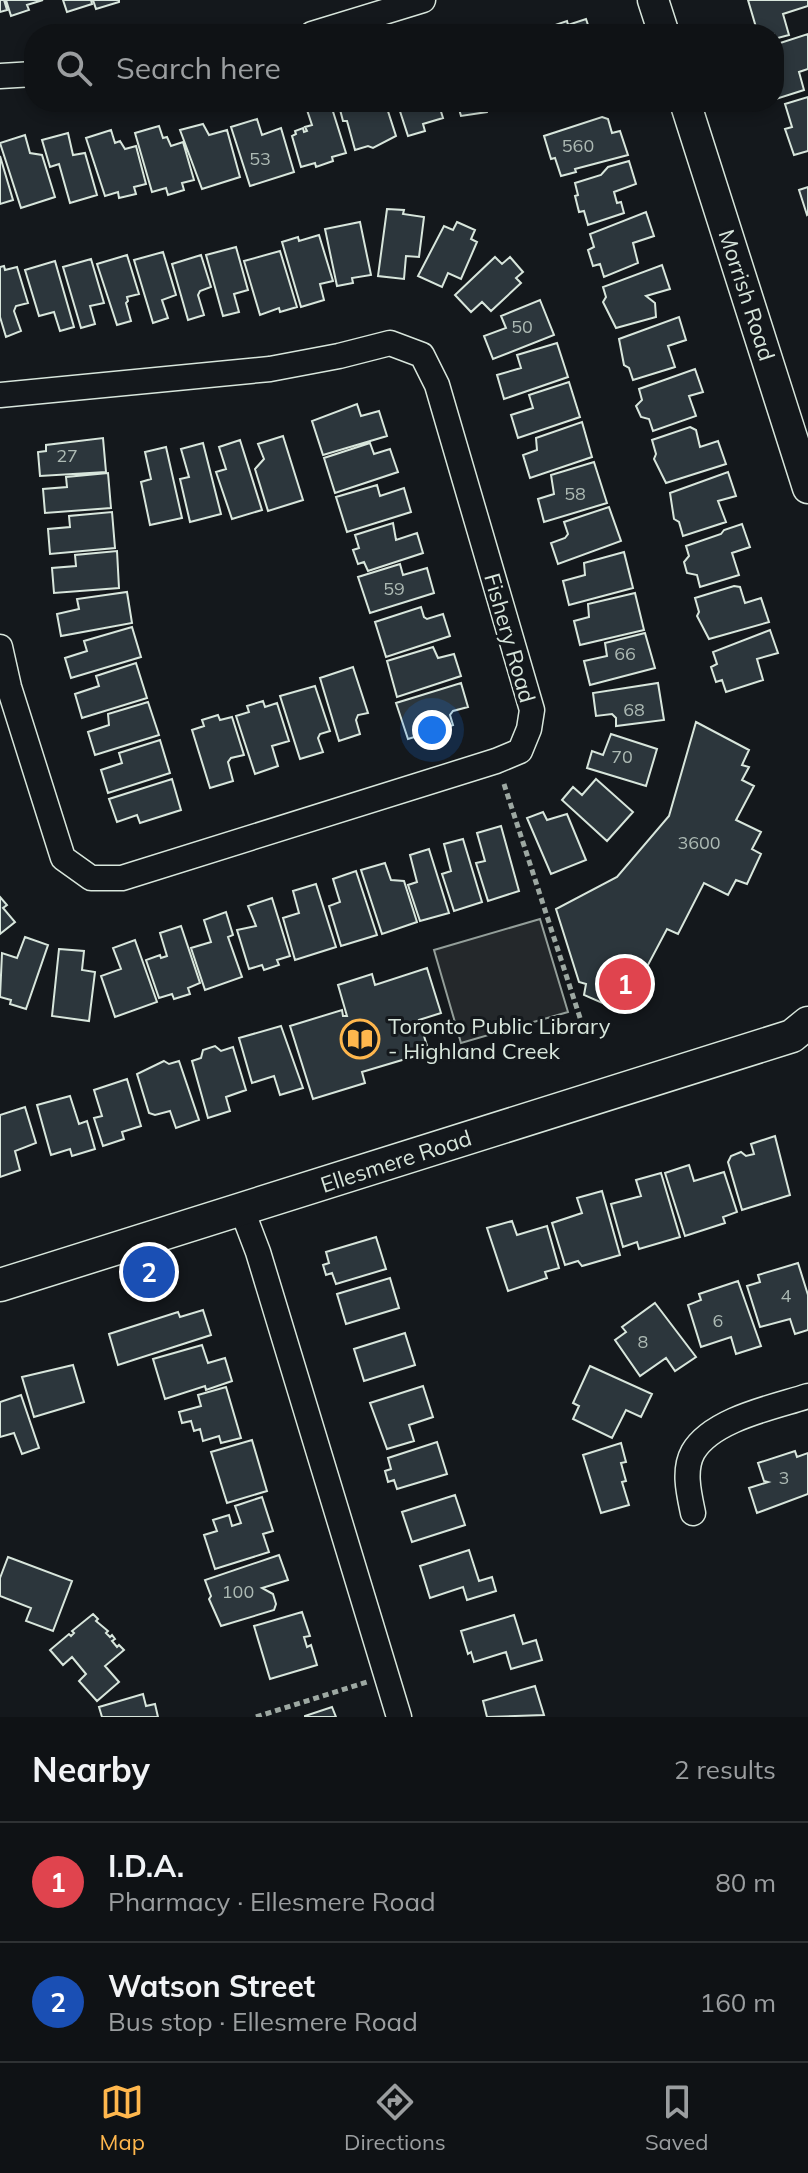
<!DOCTYPE html>
<meta charset="utf-8">
<style>
:root{--surface:#0f1215;--page:#181b1e;--text:#f1f3f6;--muted:#9b9ea0;--line:#2f3234;--accent:#ffb74d}
body{margin:0;font-family:Mulish,sans-serif;background:var(--page);color:var(--text)}
.you{position:absolute;left:432px;top:730px;width:28px;height:28px;margin:-20px;border:6px solid #fff;border-radius:50%;background:#1a73e8;box-shadow:0 0 0 12px #1a73e833}
.badge{display:grid;place-items:center;width:52px;height:52px;border-radius:50%;background:var(--accent);color:#fff;font-size:26px;font-weight:700}
.pin{position:absolute;translate:-50% -50%;border:4px solid #fff;box-shadow:0 2px 8px #0006}
.list{margin:0;padding:0;list-style:none}
h2{display:flex;justify-content:space-between;align-items:center;height:104px;margin:0;padding:0 32px;font-size:34px}
h2 small{font-size:26px;font-weight:400;color:var(--muted)}
.list li{display:grid;grid-template-columns:52px 1fr auto;gap:24px;align-items:center;box-sizing:border-box;height:120px;padding:0 32px;border-top:2px solid var(--line)}
.list b{display:block;font-size:30px;white-space:nowrap}
.list p{margin:0;font-size:26px;white-space:nowrap;color:var(--muted)}
.list em{font-size:26px;font-style:normal;color:var(--muted)}
.icon{flex:none;width:44px;height:44px;fill:none;stroke:currentColor;stroke-width:2;stroke-linecap:round;stroke-linejoin:round}
.map{position:relative;flex:none;width:808px;height:1717px;overflow:hidden}
.search{position:absolute;background:var(--surface);box-shadow:0 4px 12px #0003;left:24px;right:24px;top:24px;height:88px;display:flex;align-items:center;gap:20px;box-sizing:border-box;padding:0 28px;border-radius:32px;color:var(--muted);font-size:30px}
.sheet{height:344px;background:var(--surface)}
nav{display:flex;justify-content:space-around;align-items:center;box-sizing:border-box;height:112px;border-top:2px solid var(--line);background:var(--surface);font-size:22px;color:var(--muted)}
nav a{display:grid;justify-items:center;gap:4px}
nav .on{color:var(--accent)}
.map>svg:first-child{display:block}
.parking{fill:#24282b;stroke:#939e99;stroke-width:2}
.building{fill:#2c363c;stroke:#d8e6dc;stroke-width:2}
.lines{fill:none;stroke-linecap:round;stroke-linejoin:round}
.minor-casing{stroke:#d8e6dc;stroke-width:27}
.tertiary-casing{stroke:#d8e6dc;stroke-width:33}
.secondary-casing{stroke:#d8e6dc;stroke-width:35}
.path{stroke:#9da8a2;stroke-width:5;stroke-dasharray:6 4;stroke-linecap:butt}
.minor{stroke:#14181c;stroke-width:24}
.tertiary{stroke:#14181c;stroke-width:30}
.secondary{stroke:#14181c;stroke-width:32}
.labels{text-anchor:middle;stroke-width:6;stroke-linejoin:round;paint-order:stroke}
.number-label{font-size:18px;fill:#adbab4}
.street-label{font-size:22px;fill:#d8e6dc;stroke:#14181c}
.poi-label{font-size:22px;fill:#d8e6dc;stroke:#14181c;text-anchor:start}
</style>
<div class="map">
<svg width="808" height="1717" viewBox="0 0 808 1717">
<rect width="100%" height="100%" fill="#14181c"/>
<path class="parking" d="M 540,919 L 568,1012 L 461,1043 L 434,950 Z"/>
<path class="building" d="M 0,0 L 4,0 L 7,10 L 0,12 Z
M 6,0 L 43,0 L 27,5 L 29,10 L 11,16 Z
M 63,0 L 91,0 L 92,4 L 67,12 Z
M 93,0 L 119,0 L 119,2 L 96,9 Z
M 748,0 L 808,0 L 808,6 L 783,14 L 789,35 L 774,39 L 774,34 L 758,34 Z
M 586,19 L 591,34 L 545,34 L 543,29 L 567,21 L 568,25 Z
M 808,34 L 808,69 L 799,72 L 804,90 L 776,99 L 774,45 Z
M 808,97 L 808,151 L 794,155 L 785,129 L 792,127 L 785,104 Z
M 323,102 L 330,102 L 346,153 L 332,157 L 333,161 L 316,167 L 315,163 L 301,167 L 292,136 L 296,134 L 295,131 L 303,128 L 304,132 L 307,131 L 305,127 L 312,125 L 306,107 Z
M 338,102 L 385,102 L 396,136 L 373,148 L 368,146 L 355,150 L 347,121 L 343,121 Z
M 397,102 L 438,102 L 443,118 L 423,124 L 425,131 L 408,136 Z
M 457,102 L 501,102 L 501,103 L 489,107 L 487,112 L 461,116 Z
M 602,117 L 608,119 L 612,133 L 620,131 L 628,155 L 575,169 L 576,172 L 561,176 L 555,158 L 551,159 L 544,136 Z
M 257,119 L 262,135 L 281,128 L 294,172 L 250,186 L 231,127 Z
M 203,124 L 209,135 L 227,130 L 240,177 L 202,189 L 180,130 Z
M 159,126 L 163,138 L 167,137 L 171,146 L 183,142 L 194,180 L 182,183 L 184,190 L 168,195 L 166,188 L 152,192 L 135,133 Z
M 111,130 L 115,143 L 120,141 L 125,149 L 136,146 L 146,184 L 134,187 L 136,194 L 119,198 L 118,192 L 105,196 L 86,138 Z
M 68,133 L 73,155 L 85,153 L 97,195 L 70,203 L 59,164 L 50,167 L 42,140 Z
M 25,135 L 30,153 L 42,155 L 55,197 L 21,208 L 0,143 Z
M 0,156 L 13,200 L 0,204 Z
M 629,161 L 636,184 L 614,192 L 617,203 L 621,202 L 624,213 L 588,225 L 584,211 L 579,212 L 575,196 L 578,195 L 575,183 L 601,175 L 608,167 Z
M 808,187 L 808,214 L 807,215 L 799,190 Z
M 387,209 L 404,210 L 403,214 L 424,217 L 419,257 L 406,256 L 404,279 L 378,276 Z
M 646,212 L 654,236 L 633,243 L 638,263 L 604,277 L 600,264 L 593,266 L 588,250 L 594,247 L 590,234 Z
M 360,222 L 371,275 L 352,278 L 353,283 L 337,286 L 325,229 Z
M 457,222 L 475,230 L 471,239 L 477,242 L 461,279 L 448,273 L 442,287 L 418,276 L 444,226 L 453,230 Z
M 319,235 L 333,281 L 320,284 L 324,300 L 301,307 L 282,242 L 298,237 L 299,241 Z
M 236,247 L 248,290 L 234,294 L 239,312 L 223,316 L 206,255 Z
M 280,251 L 297,307 L 280,312 L 279,308 L 260,315 L 244,261 Z
M 163,252 L 176,295 L 162,300 L 168,318 L 153,323 L 134,260 Z
M 127,255 L 139,294 L 127,297 L 128,301 L 126,303 L 131,321 L 117,325 L 97,264 Z
M 201,255 L 211,287 L 200,291 L 198,295 L 204,315 L 188,320 L 172,264 Z
M 495,257 L 502,264 L 510,257 L 523,272 L 516,278 L 521,283 L 491,311 L 482,302 L 471,312 L 455,295 Z
M 91,259 L 104,303 L 90,306 L 95,324 L 81,328 L 63,267 Z
M 55,261 L 74,327 L 60,331 L 54,312 L 39,316 L 25,270 Z
M 662,265 L 670,289 L 646,296 L 655,303 L 656,317 L 616,328 L 603,302 L 606,297 L 603,287 Z
M 4,266 L 5,270 L 17,267 L 28,303 L 16,306 L 14,311 L 21,331 L 6,337 L 0,317 L 0,267 Z
M 540,300 L 554,335 L 493,359 L 484,336 L 506,328 L 501,316 Z
M 679,317 L 686,340 L 668,346 L 675,367 L 633,380 L 629,368 L 624,365 L 619,339 Z
M 557,343 L 568,377 L 504,399 L 497,375 L 521,368 L 517,355 Z
M 695,369 L 703,392 L 689,396 L 696,416 L 653,431 L 649,419 L 641,417 L 636,406 L 642,400 L 639,389 Z
M 569,382 L 580,417 L 518,438 L 511,415 L 533,408 L 529,395 Z
M 357,404 L 361,416 L 379,411 L 387,436 L 323,455 L 312,421 Z
M 582,422 L 592,457 L 530,478 L 523,455 L 537,450 L 536,438 Z
M 690,427 L 696,430 L 700,447 L 718,441 L 726,464 L 666,483 L 654,459 L 656,454 L 652,440 Z
M 283,436 L 303,500 L 268,511 L 255,469 L 264,459 L 258,444 Z
M 103,438 L 106,472 L 40,476 L 38,452 L 46,451 L 46,445 Z
M 240,440 L 262,510 L 232,519 L 216,472 L 226,469 L 219,447 Z
M 203,443 L 221,514 L 190,522 L 180,479 L 189,477 L 181,449 Z
M 370,443 L 374,454 L 390,449 L 398,472 L 335,493 L 324,458 Z
M 166,447 L 182,518 L 150,525 L 141,482 L 151,479 L 145,452 Z
M 594,462 L 607,503 L 544,522 L 538,499 L 554,494 L 551,475 Z
M 728,472 L 736,496 L 718,501 L 726,522 L 683,536 L 679,522 L 674,519 L 670,493 Z
M 108,473 L 111,508 L 45,513 L 43,489 L 67,487 L 66,477 Z
M 377,485 L 380,496 L 404,488 L 411,512 L 347,532 L 336,497 Z
M 609,507 L 621,541 L 558,564 L 551,543 L 565,538 L 568,534 L 564,522 Z
M 112,512 L 115,548 L 50,554 L 48,529 L 70,527 L 69,516 Z
M 393,523 L 396,540 L 417,533 L 423,553 L 368,571 L 364,562 L 358,564 L 353,550 L 359,548 L 355,535 Z
M 742,524 L 750,547 L 732,553 L 739,575 L 700,587 L 697,575 L 687,573 L 684,562 L 689,556 L 686,546 L 721,534 L 724,530 Z
M 117,551 L 119,588 L 54,593 L 52,568 L 76,566 L 75,555 Z
M 624,552 L 633,588 L 569,605 L 563,581 L 585,575 L 584,563 Z
M 400,564 L 403,575 L 427,568 L 434,593 L 370,613 L 358,577 Z
M 734,586 L 740,587 L 745,603 L 761,598 L 769,622 L 709,639 L 697,616 L 699,612 L 695,598 Z
M 127,592 L 132,623 L 61,636 L 57,614 L 79,609 L 77,599 Z
M 635,593 L 644,630 L 580,645 L 574,621 L 589,617 L 588,604 Z
M 421,607 L 424,617 L 427,619 L 443,614 L 450,636 L 386,657 L 375,622 Z
M 132,627 L 141,657 L 71,678 L 65,658 L 87,651 L 84,641 Z
M 770,630 L 778,653 L 757,659 L 763,680 L 726,692 L 722,680 L 716,682 L 711,667 L 717,664 L 713,652 Z
M 645,633 L 655,668 L 590,685 L 584,661 L 607,656 L 605,643 Z
M 433,647 L 438,658 L 454,654 L 461,676 L 397,697 L 387,661 Z
M 136,663 L 147,698 L 82,718 L 75,694 L 99,686 L 96,676 Z
M 353,667 L 368,713 L 358,715 L 356,720 L 360,734 L 339,741 L 320,678 Z
M 461,683 L 468,707 L 453,711 L 450,715 L 453,725 L 408,739 L 396,703 Z
M 658,683 L 664,720 L 616,726 L 616,718 L 612,714 L 596,716 L 593,693 Z
M 315,686 L 330,731 L 320,734 L 318,738 L 323,752 L 300,759 L 280,696 Z
M 263,701 L 265,707 L 277,703 L 289,741 L 272,746 L 278,766 L 255,774 L 236,716 L 249,712 L 247,706 Z
M 148,702 L 159,735 L 95,755 L 88,732 L 109,725 L 108,714 Z
M 218,715 L 220,720 L 232,717 L 244,755 L 231,758 L 228,762 L 233,781 L 210,788 L 192,730 L 204,726 L 202,720 Z
M 696,722 L 749,750 L 742,765 L 749,767 L 742,780 L 754,786 L 736,820 L 761,832 L 752,849 L 761,854 L 747,884 L 736,880 L 728,895 L 704,883 L 678,934 L 667,929 L 631,997 L 616,989 L 607,1005 L 584,995 L 586,984 L 579,982 L 556,909 L 617,877 L 669,816 Z
M 611,734 L 657,749 L 646,786 L 587,768 L 592,751 L 603,755 Z
M 160,740 L 170,773 L 108,793 L 101,770 L 122,763 L 119,753 Z
M 172,779 L 181,810 L 140,823 L 137,815 L 117,822 L 109,799 Z
M 596,779 L 633,812 L 607,841 L 562,800 L 573,787 L 582,795 Z
M 543,812 L 547,820 L 567,814 L 586,860 L 551,874 L 527,818 Z
M 501,826 L 519,891 L 488,901 L 476,863 L 485,861 L 477,833 Z
M 463,839 L 482,902 L 454,911 L 442,874 L 451,871 L 444,844 Z
M 429,849 L 449,913 L 420,921 L 408,885 L 417,882 L 410,855 Z
M 385,863 L 391,880 L 404,881 L 417,922 L 382,934 L 361,870 Z
M 356,871 L 377,935 L 341,946 L 329,906 L 340,902 L 333,879 Z
M 316,884 L 336,947 L 295,960 L 283,918 L 299,913 L 293,891 Z
M 0,897 L 7,905 L 3,908 L 15,922 L 0,934 Z
M 272,898 L 290,956 L 277,960 L 279,965 L 264,970 L 262,965 L 249,969 L 237,930 L 256,926 L 248,906 Z
M 226,912 L 233,935 L 228,937 L 242,977 L 205,990 L 191,948 L 211,942 L 204,920 Z
M 181,926 L 200,983 L 188,988 L 190,994 L 174,999 L 172,994 L 159,998 L 146,960 L 160,955 L 161,958 L 167,956 L 160,933 Z
M 25,937 L 48,945 L 26,1009 L 10,1004 L 11,1000 L 0,997 L 2,953 L 17,958 Z
M 135,940 L 157,1002 L 115,1017 L 101,976 L 121,969 L 113,948 Z
M 59,949 L 84,951 L 82,970 L 95,972 L 89,1021 L 52,1016 Z
M 427,968 L 441,1013 L 419,1020 L 429,1052 L 362,1072 L 365,1083 L 313,1099 L 290,1026 L 342,1010 L 343,1016 L 347,1016 L 338,985 L 372,974 L 375,985 Z
M 281,1026 L 303,1088 L 280,1095 L 274,1076 L 252,1083 L 239,1038 Z
M 215,1046 L 221,1051 L 233,1047 L 246,1090 L 226,1097 L 230,1111 L 208,1118 L 192,1061 L 201,1058 L 203,1050 Z
M 164,1061 L 169,1064 L 179,1061 L 199,1120 L 176,1128 L 170,1111 L 155,1115 L 149,1113 L 137,1074 Z
M 127,1079 L 141,1126 L 122,1132 L 124,1139 L 103,1146 L 94,1118 L 102,1116 L 94,1090 Z
M 70,1096 L 79,1124 L 87,1121 L 95,1149 L 72,1156 L 70,1149 L 51,1155 L 37,1105 Z
M 25,1107 L 36,1143 L 15,1151 L 20,1170 L 0,1177 L 0,1115 Z
M 775,1136 L 790,1195 L 742,1210 L 728,1162 L 731,1156 L 741,1152 L 746,1156 L 754,1154 L 751,1144 Z
M 689,1165 L 694,1181 L 724,1172 L 737,1212 L 723,1217 L 725,1223 L 685,1236 L 665,1173 Z
M 661,1173 L 680,1237 L 639,1249 L 637,1242 L 623,1247 L 611,1204 L 641,1196 L 636,1180 Z
M 602,1191 L 620,1255 L 582,1266 L 578,1261 L 565,1265 L 552,1223 L 582,1213 L 577,1198 Z
M 512,1221 L 517,1235 L 547,1226 L 559,1268 L 545,1272 L 547,1278 L 508,1291 L 487,1228 Z
M 376,1237 L 386,1269 L 336,1284 L 332,1273 L 326,1275 L 323,1265 L 329,1263 L 326,1252 Z
M 798,1263 L 808,1295 L 808,1330 L 795,1334 L 790,1319 L 760,1327 L 747,1286 L 760,1282 L 758,1275 Z
M 390,1278 L 399,1308 L 346,1324 L 337,1294 Z
M 738,1281 L 761,1346 L 736,1354 L 731,1337 L 701,1347 L 688,1305 L 701,1300 L 699,1294 Z
M 655,1303 L 696,1357 L 675,1371 L 666,1358 L 640,1376 L 615,1340 L 626,1332 L 622,1327 Z
M 203,1310 L 211,1335 L 118,1365 L 109,1334 L 178,1312 L 180,1317 Z
M 405,1333 L 415,1365 L 364,1381 L 354,1349 Z
M 202,1345 L 208,1363 L 225,1358 L 232,1381 L 206,1390 L 205,1386 L 165,1399 L 153,1359 Z
M 73,1365 L 84,1402 L 34,1417 L 22,1377 Z
M 590,1366 L 652,1394 L 641,1417 L 626,1410 L 612,1438 L 573,1419 L 579,1406 L 573,1403 Z
M 423,1386 L 433,1417 L 409,1425 L 414,1441 L 387,1449 L 370,1403 Z
M 226,1387 L 241,1438 L 221,1443 L 219,1436 L 203,1441 L 200,1429 L 194,1431 L 191,1421 L 182,1423 L 179,1412 L 201,1406 L 198,1395 Z
M 21,1395 L 39,1448 L 22,1454 L 14,1433 L 0,1437 L 0,1402 Z
M 252,1440 L 267,1491 L 227,1503 L 211,1452 Z
M 437,1442 L 447,1474 L 397,1489 L 394,1480 L 388,1482 L 385,1471 L 391,1469 L 388,1458 Z
M 621,1443 L 626,1462 L 621,1463 L 626,1481 L 622,1482 L 629,1505 L 601,1513 L 583,1455 Z
M 795,1451 L 797,1457 L 808,1453 L 808,1494 L 757,1513 L 749,1488 L 768,1482 L 764,1481 L 758,1463 Z
M 455,1495 L 465,1525 L 412,1542 L 402,1512 Z
M 262,1497 L 273,1531 L 263,1534 L 269,1552 L 215,1569 L 204,1535 L 217,1531 L 213,1520 L 229,1515 L 232,1526 L 241,1523 L 235,1506 Z
M 469,1550 L 479,1581 L 492,1577 L 496,1591 L 467,1600 L 463,1587 L 430,1598 L 420,1566 Z
M 279,1555 L 288,1580 L 262,1588 L 273,1594 L 276,1604 L 274,1610 L 221,1626 L 209,1599 L 211,1596 L 205,1580 Z
M 8,1557 L 72,1581 L 53,1631 L 26,1621 L 31,1608 L 0,1596 L 0,1578 Z
M 302,1612 L 310,1636 L 304,1637 L 307,1647 L 311,1645 L 317,1665 L 270,1679 L 254,1626 Z
M 93,1614 L 98,1619 L 96,1621 L 108,1631 L 106,1633 L 110,1637 L 112,1635 L 115,1639 L 112,1641 L 117,1647 L 119,1645 L 124,1650 L 105,1666 L 119,1682 L 97,1701 L 79,1681 L 86,1674 L 72,1657 L 63,1665 L 50,1650 L 69,1634 L 71,1636 L 74,1633 L 72,1631 Z
M 514,1615 L 523,1644 L 536,1640 L 542,1660 L 511,1669 L 506,1652 L 474,1662 L 471,1652 L 468,1654 L 461,1631 Z
M 535,1686 L 544,1715 L 487,1717 L 483,1701 Z
M 143,1694 L 146,1706 L 155,1704 L 158,1717 L 102,1717 L 99,1707 Z
M 332,1707 L 336,1717 L 305,1717 L 305,1716 Z"/>
<g class="lines">
<defs>
<path id="minor" d="M 312,34 L 423,0
M 0,76 L 34,74
M 0,395 L 270,369 L 339,356 L 390,343 L 422,355 L 437,385 L 532,710 L 529,729 L 520,751 L 496,761 L 122,878 L 91,878 L 63,858 L 9,687 L 0,647
M 242,1210 L 258,1252 L 399,1717
M 693,1513 C 689,1494 683,1470 693,1452 C 712,1419 774,1407 808,1396"/>
<path id="tertiary" d="M 653,0 L 664,34
M 685,102 L 808,488"/>
<path id="secondary" d="M 0,1285 L 792,1036 L 808,1023"/>
</defs>
<use href="#minor" class="minor-casing"/>
<use href="#tertiary" class="tertiary-casing"/>
<use href="#secondary" class="secondary-casing"/>
<path class="path" d="M 504,784 L 583,1027
M 256,1717 L 367,1682"/>
<use href="#minor" class="minor"/>
<use href="#tertiary" class="tertiary"/>
<use href="#secondary" class="secondary"/>
</g>
<defs>
<symbol id="library-ring" viewBox="-11 -11 22 22"><circle r="9.5" fill="#14181c" stroke="#ffb74d" stroke-width="1.5"/><path d="M-6-4Q-3-5.5-.7-3.5V5Q-3 3-6 4ZM6-4Q3-5.5 .7-3.5V5Q3 3 6 4Z" fill="#ffb74d"/></symbol>
</defs>
<g fill-rule="evenodd">
<use href="#library-ring" x="338" y="1017" width="44" height="44"/>
</g>
<g class="labels">
<g class="number-label">
<text x="578" y="152">560</text>
<text x="260" y="165">53</text>
<text x="522" y="333">50</text>
<text x="67" y="462">27</text>
<text x="575" y="500">58</text>
<text x="394" y="595">59</text>
<text x="625" y="660">66</text>
<text x="634" y="716">68</text>
<text x="622" y="763">70</text>
<text x="699" y="849">3600</text>
<text x="786" y="1302">4</text>
<text x="718" y="1327">6</text>
<text x="643" y="1348">8</text>
<text x="784" y="1484">3</text>
<text x="238" y="1598">100</text>
</g>
<g class="street-label">
<text transform="translate(747 295) rotate(72)" y="8">Morrish Road</text>
<text transform="translate(510 638) rotate(74)" y="8">Fishery Road</text>
<text transform="translate(396 1161) rotate(-18)" y="8">Ellesmere Road</text>
</g>
<g class="poi-label">
<text x="388" y="1034">Toronto Public Library<tspan x="388" dy="25">- Highland Creek</tspan></text>
</g>
</g>
</svg>
<div class="you"></div>
<div class="pin badge" style="left:625px;top:984px;background:#e0444e">1</div>
<div class="pin badge" style="left:149px;top:1272px;background:#1a4fb4">2</div>
<div class="search"><svg class="icon" aria-label="search" viewBox="0 0 24 24"><circle cx="10" cy="10" r="6"/><path d="M15 15l6 6"/></svg>Search here</div>
</div>
<section class="sheet">
<h2>Nearby<small>2 results</small></h2>
<ul class="list">
<li><span class="badge" style="background:#e0444e">1</span><div><b>I.D.A.</b><p>Pharmacy · Ellesmere Road</p></div><em>80 m</em></li>
<li><span class="badge" style="background:#1a4fb4">2</span><div><b>Watson Street</b><p>Bus stop · Ellesmere Road</p></div><em>160 m</em></li>
</ul>
</section>
<nav>
<a class="on"><svg class="icon" aria-label="map" viewBox="0 0 24 24"><path d="M3 6l6-2 6 2 6-2v14l-6 2-6-2-6 2zM9 4v14M15 6v14"/></svg>Map</a>
<a><svg class="icon" aria-label="directions" viewBox="0 0 24 24"><path d="M12 3l9 9-9 9-9-9zM9 14v-3h6M13 9l2 2-2 2"/></svg>Directions</a>
<a><svg class="icon" aria-label="saved" viewBox="0 0 24 24"><path d="M7 4h10v16l-5-4-5 4z"/></svg>Saved</a>
</nav>
